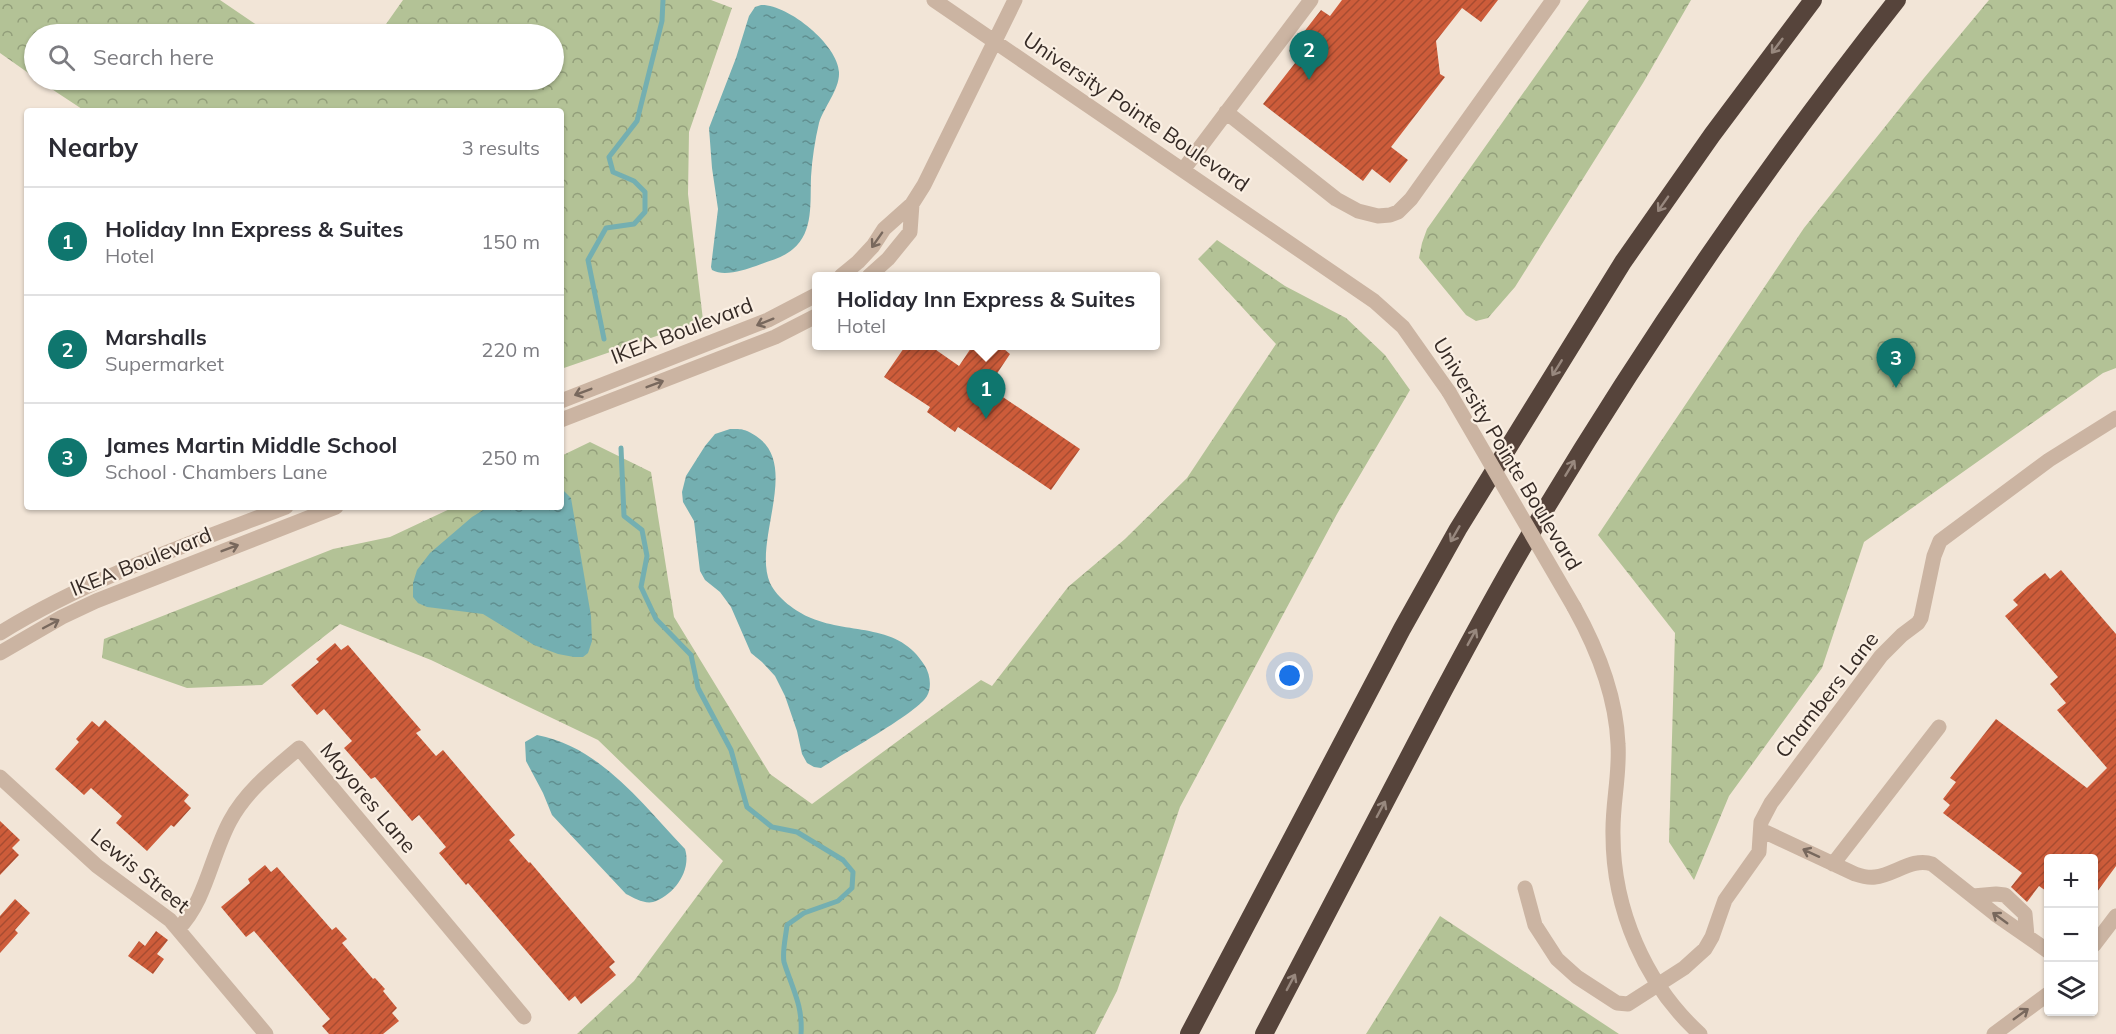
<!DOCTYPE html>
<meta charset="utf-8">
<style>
:root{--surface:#fff;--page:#f2f2f3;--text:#2b2b33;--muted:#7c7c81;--line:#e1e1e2;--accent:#0f766e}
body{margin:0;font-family:Mulish,sans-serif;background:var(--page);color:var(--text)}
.controls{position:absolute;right:18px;bottom:18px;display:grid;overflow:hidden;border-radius:6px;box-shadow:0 2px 4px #0004}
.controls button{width:54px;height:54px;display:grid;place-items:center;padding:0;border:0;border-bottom:2px solid var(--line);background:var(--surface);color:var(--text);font:30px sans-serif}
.you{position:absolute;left:1290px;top:676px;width:21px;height:21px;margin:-15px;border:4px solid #fff;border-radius:50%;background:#1a73e8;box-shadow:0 0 0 9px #1a73e833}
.badge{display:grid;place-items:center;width:39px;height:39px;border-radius:50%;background:var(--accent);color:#fff;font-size:20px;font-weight:700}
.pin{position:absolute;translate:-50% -50px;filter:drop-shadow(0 2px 3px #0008)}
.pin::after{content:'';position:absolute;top:32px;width:21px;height:18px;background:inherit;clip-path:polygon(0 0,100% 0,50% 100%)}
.popup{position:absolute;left:812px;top:272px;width:348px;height:78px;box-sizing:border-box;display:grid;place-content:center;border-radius:6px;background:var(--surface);filter:drop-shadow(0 2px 4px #0005);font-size:20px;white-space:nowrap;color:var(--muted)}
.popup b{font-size:22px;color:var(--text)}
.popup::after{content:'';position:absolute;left:50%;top:100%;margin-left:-12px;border:12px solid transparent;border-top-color:var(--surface)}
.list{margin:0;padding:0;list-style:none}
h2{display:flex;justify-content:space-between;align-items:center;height:78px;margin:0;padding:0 24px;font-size:26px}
h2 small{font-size:20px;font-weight:400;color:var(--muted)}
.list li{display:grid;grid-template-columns:39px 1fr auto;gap:18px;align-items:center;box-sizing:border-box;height:108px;padding:0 24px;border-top:2px solid var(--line)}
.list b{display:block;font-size:22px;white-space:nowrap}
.list p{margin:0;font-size:20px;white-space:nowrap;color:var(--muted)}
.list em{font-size:20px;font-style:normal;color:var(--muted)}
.icon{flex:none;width:33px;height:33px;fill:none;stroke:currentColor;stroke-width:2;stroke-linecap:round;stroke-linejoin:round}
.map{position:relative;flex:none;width:2116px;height:1034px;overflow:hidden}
.search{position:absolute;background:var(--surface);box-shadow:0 2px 4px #0004;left:24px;top:24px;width:540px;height:66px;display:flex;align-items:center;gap:15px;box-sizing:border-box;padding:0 21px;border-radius:33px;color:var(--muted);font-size:22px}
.panel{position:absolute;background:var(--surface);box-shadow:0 2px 4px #0004;left:24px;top:108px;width:540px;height:402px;border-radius:6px}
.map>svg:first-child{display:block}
.forest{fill:url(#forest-crowns)}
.water{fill:url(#water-ripples)}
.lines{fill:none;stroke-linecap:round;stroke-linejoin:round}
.stream{stroke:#74afb1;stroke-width:5}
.building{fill:url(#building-hatch)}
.minor{stroke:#cbb4a2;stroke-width:15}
.highway{stroke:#56443b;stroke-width:18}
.minor-bridge{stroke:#cbb4a2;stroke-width:15}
.oneway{stroke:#98887e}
.oneway2{stroke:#78685d}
.labels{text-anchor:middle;stroke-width:4.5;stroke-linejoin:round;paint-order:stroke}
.street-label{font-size:21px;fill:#352a25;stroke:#faefe3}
</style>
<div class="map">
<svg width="2116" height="1034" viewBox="0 0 2116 1034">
<defs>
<pattern id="forest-crowns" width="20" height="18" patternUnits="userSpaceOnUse" patternTransform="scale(1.5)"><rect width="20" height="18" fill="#b3c296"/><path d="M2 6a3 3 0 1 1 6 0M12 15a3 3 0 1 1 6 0" fill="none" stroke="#929e7a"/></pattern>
<pattern id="water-ripples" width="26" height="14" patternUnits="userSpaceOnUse" patternTransform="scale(1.5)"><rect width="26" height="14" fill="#74afb1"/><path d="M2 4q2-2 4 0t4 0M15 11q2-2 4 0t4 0" fill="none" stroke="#608f90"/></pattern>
<pattern id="building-hatch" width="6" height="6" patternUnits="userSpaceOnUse" patternTransform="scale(1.5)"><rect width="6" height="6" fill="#cd5c3a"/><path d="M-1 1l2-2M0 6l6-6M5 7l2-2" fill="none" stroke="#a74c31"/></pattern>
</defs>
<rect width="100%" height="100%" fill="#f2e5d7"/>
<path class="forest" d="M 0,0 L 220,0 L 270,34 L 34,34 L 34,77 L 0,53 Z
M 403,0 L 711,0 L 732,8 L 689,132 L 688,194 L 703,320 L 561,369 L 561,111 L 85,111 L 38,80 L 335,80 L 343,85 L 347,80 L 554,80 L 554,34 L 379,34 Z
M 1589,0 L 1691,0 L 1643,83 L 1515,287 L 1488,318 L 1476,321 L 1466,315 L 1419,258 L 1422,243 L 1427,229 Z
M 1989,0 L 2116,0 L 2116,368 L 2103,373 L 1864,542 L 1822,668 L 1729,796 L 1694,880 L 1669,842 L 1675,633 L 1598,535 L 1804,228 L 1924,78 Z
M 1217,240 L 1285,286 L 1346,318 L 1385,355 L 1410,390 L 1337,514 L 1180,807 L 1117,991 L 1095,1034 L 577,1034 L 634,981 L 723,861 L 598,740 L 431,660 L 340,624 L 262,685 L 187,688 L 102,658 L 104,639 L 333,549 L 390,537 L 454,507 L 561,507 L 561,456 L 590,442 L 651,472 L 674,617 L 770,774 L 812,804 L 981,680 L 992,686 L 1068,587 L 1125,539 L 1187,478 L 1276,344 L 1198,259 Z
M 1440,916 L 1619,1034 L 1366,1034 Z"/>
<path class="water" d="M 761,5 C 788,4 838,45 839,72 C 840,89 824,107 819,123 C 815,140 812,159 811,177 C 810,201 814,232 793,249 C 783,258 768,261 756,266 C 744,270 724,277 712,270 L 711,267 L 718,209 L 712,168 L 709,128 L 736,58 L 749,16 L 755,7 Z
M 730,429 C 743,429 745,429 756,436 C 801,465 752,541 770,583 C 777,598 796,612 811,618 C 851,635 899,622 925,666 C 930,674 932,687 927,696 C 917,713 841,755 821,768 L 814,767 L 807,763 L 802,754 L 797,731 L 785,696 L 775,676 L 762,662 L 751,653 L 731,607 L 720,592 L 705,580 L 700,571 L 694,521 L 683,502 L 682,492 L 686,476 L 705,446 L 715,434 Z
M 561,488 L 571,498 L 591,616 L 592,641 L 588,653 L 583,657 L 574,657 L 558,654 L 534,645 L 483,614 L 427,607 L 418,603 L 413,597 L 413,583 L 417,570 L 430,553 L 472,517 L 488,507 L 561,507 Z
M 537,735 C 601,747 643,805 685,849 C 692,871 673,896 653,902 C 644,904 634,898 626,894 L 552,815 L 543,793 L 526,761 L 525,742 Z"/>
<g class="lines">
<path class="stream" d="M 604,339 L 588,260 L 606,228 L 634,224 L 645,212 L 645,192 L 634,181 L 613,172 L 609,157 L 637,121 L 662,21 L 663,0
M 621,448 L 624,516 L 642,530 L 647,556 L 641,587 L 656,619 L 691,655 L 698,688 L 731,750 L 747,807 L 772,827 L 797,832 L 843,860 L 853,872 L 852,888 L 838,901 L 804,913 L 787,925 C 786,936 782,951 784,962 C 792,988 803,1005 801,1034"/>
</g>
<path class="building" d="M 1342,0 L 1498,0 L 1481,22 L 1462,8 L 1436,41 L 1440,74 L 1445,77 L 1391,147 L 1408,160 L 1390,183 L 1372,169 L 1363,181 L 1263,104 L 1299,58 L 1289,51 L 1321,10 L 1330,16 Z
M 906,345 L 929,345 L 959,366 L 973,345 L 999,345 L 1010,354 L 988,387 L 1080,449 L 1051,490 L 958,427 L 955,432 L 927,412 L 930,407 L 884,377 Z
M 2061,570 L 2116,634 L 2116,866 L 2094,896 L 2094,858 L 2049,858 L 2049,893 L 2039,886 L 2027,902 L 2011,887 L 2022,873 L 1943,813 L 1950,805 L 1943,799 L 1956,782 L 1950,778 L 1996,719 L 2087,788 L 2107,768 L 2057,710 L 2066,703 L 2050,684 L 2058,677 L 2005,616 L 2018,605 L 2013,600 L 2028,586 L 2045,573 L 2050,579 Z
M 335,643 L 341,650 L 348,645 L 421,730 L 416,733 L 436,756 L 443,750 L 515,835 L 509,840 L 529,863 L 530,862 L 615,962 L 609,967 L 616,975 L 581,1004 L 575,996 L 569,1001 L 468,883 L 466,885 L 439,853 L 446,847 L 419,815 L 412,821 L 375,777 L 371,779 L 344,748 L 352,741 L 324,709 L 317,715 L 291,685 L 319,662 L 316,659 Z
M 105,720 L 189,795 L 184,801 L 191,808 L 174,827 L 171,825 L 147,851 L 116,823 L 122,816 L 91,788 L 84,795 L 55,769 L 79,742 L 76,739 L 92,721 L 99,727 Z
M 0,821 L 20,840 L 12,848 L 19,855 L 0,875 Z
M 265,865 L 271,872 L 277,867 L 332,930 L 336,927 L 347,939 L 342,943 L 373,979 L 375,978 L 385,989 L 383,991 L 397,1008 L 392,1013 L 399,1021 L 383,1034 L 329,1034 L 322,1026 L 330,1019 L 310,996 L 254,931 L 246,937 L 221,907 L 250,883 L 248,879 Z
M 15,899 L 30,913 L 15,930 L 18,933 L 0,953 L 0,916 Z
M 156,931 L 168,940 L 157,954 L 164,959 L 153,974 L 128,956 L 139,941 L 145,946 Z"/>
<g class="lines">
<path class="minor" d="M 934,0 L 1374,301 L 1403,327 L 1449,392
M 1226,112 L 1336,199 L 1358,211 L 1378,216 L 1390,215 L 1398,212 L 1411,199 L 1553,0
M 1183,170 L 1311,0
M 841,276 L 858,262 L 873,246 L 884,229 L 912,204 L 924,185 L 1015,0
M 869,276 L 888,259 L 910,232 L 912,204
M 561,401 L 768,320 L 816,295
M 561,420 L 775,337 L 816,316
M 1574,607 C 1598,650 1616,695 1618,744 C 1620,775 1612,805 1613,835 C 1613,909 1645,984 1700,1034
M 0,633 C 89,578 189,544 286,507
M 0,653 L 62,617 L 96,601 L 336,507
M 0,777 L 97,866 L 170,920 L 266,1034
M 1761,830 L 1855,874 C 1861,876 1868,878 1875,877 C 1894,875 1913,857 1932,864 L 1995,914 L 2048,951
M 1833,864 L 1939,727
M 1525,888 L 1535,925 L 1557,959 L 1577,977 L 1617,1003 L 1628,1004 L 1684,968 L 1705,949 L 1712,937 L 1725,900 L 1759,852 L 1761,822 L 1771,803 L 1881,656 L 1902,635 L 1918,623 L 1921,618 L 1934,556 L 1940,541 L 2049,460 L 2116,418
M 1973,896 L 1996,894 L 2005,895 L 2025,914 L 2027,936
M 178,929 C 206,901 211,856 230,821 C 246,791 273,770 299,748 L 524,1017
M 2094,945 L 2116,916
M 1994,1034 L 2048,994"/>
<path class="highway" d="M 1189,1034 L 1402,629 L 1458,529 L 1623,262 L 1712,135 L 1813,0
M 1264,1034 C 1322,922 1380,810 1439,699 C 1470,641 1500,584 1534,528 C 1644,344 1764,168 1897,0"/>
<path class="minor-bridge" d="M 1449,392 L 1574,607"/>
</g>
<defs><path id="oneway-shaft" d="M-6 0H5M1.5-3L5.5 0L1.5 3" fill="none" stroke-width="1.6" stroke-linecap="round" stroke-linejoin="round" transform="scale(1.5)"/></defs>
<g class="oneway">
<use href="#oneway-shaft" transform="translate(1777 46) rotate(127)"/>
<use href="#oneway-shaft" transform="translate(1663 204) rotate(125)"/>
<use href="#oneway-shaft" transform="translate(1557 368) rotate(122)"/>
<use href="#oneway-shaft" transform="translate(1570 468) rotate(-59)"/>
<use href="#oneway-shaft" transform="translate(1455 534) rotate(120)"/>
<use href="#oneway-shaft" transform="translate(1472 637) rotate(-61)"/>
<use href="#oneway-shaft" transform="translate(1381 809) rotate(-62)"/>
<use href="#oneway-shaft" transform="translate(1291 982) rotate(-62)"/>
</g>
<g class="oneway2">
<use href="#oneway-shaft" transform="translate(877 240) rotate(125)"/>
<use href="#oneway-shaft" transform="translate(765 322) rotate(158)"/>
<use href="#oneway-shaft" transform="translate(655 384) rotate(-21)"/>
<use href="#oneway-shaft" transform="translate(583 392) rotate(159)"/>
<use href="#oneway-shaft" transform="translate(230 548) rotate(-21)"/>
<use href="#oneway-shaft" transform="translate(51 624) rotate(-28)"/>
<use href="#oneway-shaft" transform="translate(1811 853) rotate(-155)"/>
<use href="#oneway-shaft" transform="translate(2000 918) rotate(-144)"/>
<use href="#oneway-shaft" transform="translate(2021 1014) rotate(-36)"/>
</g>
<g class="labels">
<g class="street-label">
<text transform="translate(1136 112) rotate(34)" y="7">University Pointe Boulevard</text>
<text transform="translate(682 331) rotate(-21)" y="7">IKEA Boulevard</text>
<text transform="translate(1507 454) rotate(59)" y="7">University Pointe Boulevard</text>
<text transform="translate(141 562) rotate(-22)" y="7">IKEA Boulevard</text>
<text transform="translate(1827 695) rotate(-52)" y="7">Chambers Lane</text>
<text transform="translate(368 798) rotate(50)" y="7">Mayores Lane</text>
<text transform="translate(140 871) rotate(39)" y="7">Lewis Street</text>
</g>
</g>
</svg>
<div class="controls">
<button>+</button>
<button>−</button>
<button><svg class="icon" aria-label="layers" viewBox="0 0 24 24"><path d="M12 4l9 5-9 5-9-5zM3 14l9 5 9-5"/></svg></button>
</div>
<div class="you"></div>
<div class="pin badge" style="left:986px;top:419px">1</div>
<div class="popup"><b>Holiday Inn Express &amp; Suites</b>Hotel</div>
<div class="pin badge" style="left:1309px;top:80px">2</div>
<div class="pin badge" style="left:1896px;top:388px">3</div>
<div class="search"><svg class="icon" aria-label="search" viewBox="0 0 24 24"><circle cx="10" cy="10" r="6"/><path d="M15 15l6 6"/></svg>Search here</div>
<section class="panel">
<h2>Nearby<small>3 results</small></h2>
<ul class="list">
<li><span class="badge">1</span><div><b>Holiday Inn Express &amp; Suites</b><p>Hotel</p></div><em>150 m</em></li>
<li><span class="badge">2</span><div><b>Marshalls</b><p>Supermarket</p></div><em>220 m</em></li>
<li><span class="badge">3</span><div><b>James Martin Middle School</b><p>School · Chambers Lane</p></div><em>250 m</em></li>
</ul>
</section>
</div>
